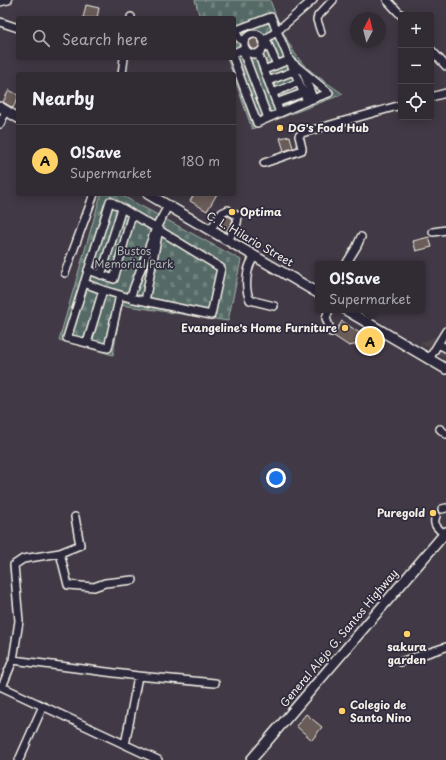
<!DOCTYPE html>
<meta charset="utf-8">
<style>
:root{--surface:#312b34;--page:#39333c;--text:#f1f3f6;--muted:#a8a7ac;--line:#4c474f;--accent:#ffd166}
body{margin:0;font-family:"Playpen Sans",sans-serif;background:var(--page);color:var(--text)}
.controls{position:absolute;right:12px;top:12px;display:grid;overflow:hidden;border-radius:4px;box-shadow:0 2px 10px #0003}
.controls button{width:36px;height:36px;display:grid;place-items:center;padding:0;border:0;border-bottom:1px solid var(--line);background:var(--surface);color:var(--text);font:20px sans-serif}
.compass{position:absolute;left:350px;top:12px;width:36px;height:36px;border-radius:50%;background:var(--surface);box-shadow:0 2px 10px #0003;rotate:7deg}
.you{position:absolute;left:276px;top:478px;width:14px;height:14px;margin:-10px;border:3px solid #fff;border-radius:50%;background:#1a73e8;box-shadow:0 0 0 6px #1a73e833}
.badge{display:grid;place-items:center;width:26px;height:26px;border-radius:50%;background:var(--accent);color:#111;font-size:13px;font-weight:700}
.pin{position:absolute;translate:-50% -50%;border:2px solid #fff;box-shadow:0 1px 4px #0006}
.popup{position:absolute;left:315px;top:261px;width:110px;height:52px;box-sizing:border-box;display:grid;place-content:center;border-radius:4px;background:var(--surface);filter:drop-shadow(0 1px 3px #0005);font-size:13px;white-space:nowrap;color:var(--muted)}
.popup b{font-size:15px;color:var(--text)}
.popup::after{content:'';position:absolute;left:50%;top:100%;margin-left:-8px;border:8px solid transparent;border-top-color:var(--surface)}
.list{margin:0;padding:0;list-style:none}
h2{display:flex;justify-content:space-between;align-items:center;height:52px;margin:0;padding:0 16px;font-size:17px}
h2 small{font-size:13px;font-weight:400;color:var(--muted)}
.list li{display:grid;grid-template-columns:26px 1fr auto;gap:12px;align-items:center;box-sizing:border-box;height:72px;padding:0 16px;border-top:1px solid var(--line)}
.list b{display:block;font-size:15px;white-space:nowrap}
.list p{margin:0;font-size:13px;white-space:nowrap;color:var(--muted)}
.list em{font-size:13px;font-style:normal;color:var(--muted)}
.icon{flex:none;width:22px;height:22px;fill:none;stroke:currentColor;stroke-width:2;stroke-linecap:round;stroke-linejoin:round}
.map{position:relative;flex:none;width:446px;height:760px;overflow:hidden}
.search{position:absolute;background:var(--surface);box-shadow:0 2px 10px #0003;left:16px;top:16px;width:220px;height:44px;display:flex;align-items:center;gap:10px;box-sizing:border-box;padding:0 14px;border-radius:4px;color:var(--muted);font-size:15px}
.panel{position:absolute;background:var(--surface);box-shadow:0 2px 10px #0003;left:16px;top:72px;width:220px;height:124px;border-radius:4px}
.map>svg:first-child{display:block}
.built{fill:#4d444b}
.cemetery{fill:url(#cemetery-stones);stroke:#a4aea7}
.building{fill:#6a5c59;stroke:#f4f1e8}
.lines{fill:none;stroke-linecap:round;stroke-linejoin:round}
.minor-casing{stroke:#f4f1e8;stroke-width:10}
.major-casing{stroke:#f4f1e8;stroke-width:12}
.minor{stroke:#2f2a3d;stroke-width:7}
.major{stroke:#2f2a3d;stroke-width:9}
.poi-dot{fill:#ffd166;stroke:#2f2a3d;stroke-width:1.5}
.labels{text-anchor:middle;stroke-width:3.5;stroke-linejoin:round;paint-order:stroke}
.poi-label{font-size:11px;font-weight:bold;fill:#f4f1e8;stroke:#2f2a3d;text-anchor:start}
.street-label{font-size:11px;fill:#f4f1e8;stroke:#2f2a3d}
.park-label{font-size:11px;fill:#acb5ae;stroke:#2f2a3d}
</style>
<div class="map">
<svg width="446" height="760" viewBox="0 0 446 760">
<defs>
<pattern id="cemetery-stones" width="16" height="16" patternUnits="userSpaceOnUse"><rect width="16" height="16" fill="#556b66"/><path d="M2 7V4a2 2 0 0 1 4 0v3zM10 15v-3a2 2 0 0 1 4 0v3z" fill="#6e817c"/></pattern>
</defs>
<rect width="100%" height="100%" fill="#413945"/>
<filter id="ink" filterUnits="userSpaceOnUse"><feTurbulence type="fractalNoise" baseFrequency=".025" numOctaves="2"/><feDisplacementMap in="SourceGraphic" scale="8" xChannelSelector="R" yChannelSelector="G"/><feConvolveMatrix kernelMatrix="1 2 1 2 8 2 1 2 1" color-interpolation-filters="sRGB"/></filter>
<g filter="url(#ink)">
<path class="built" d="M 446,332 L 446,359 L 420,343 L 427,340 Z"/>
<path class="cemetery" d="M 195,0 L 270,0 C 277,20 290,51 305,66 C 316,76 332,86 343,94 L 252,129 L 234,77 L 234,74 L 233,74 L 227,58 L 234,58 L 234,18 L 200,18 Z
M 101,194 L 119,194 L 241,260 L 228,321 L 121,305 L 113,355 L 59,340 Z"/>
<path class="building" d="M 86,5 L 99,8 L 97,18 L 83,18 Z
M 255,38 L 258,39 L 258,42 L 260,44 L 258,48 L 254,50 L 250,48 L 248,44 L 250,40 Z
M 9,90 L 18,95 L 18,98 L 13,108 L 3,102 Z
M 290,136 L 293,148 L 284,151 L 280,138 Z
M 194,194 L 217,194 L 207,211 L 190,201 Z
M 228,216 L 233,219 L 232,222 L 226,232 L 218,227 L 225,217 Z
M 429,237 L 432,247 L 416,251 L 413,241 Z
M 342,321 L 364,336 L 358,344 L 349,346 L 334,336 L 336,333 L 336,331 Z
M 306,714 L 322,727 L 312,740 L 296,726 Z"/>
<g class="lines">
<defs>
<path id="minor" d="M 387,0 L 401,15
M 0,2 L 8,0
M 131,18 L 131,17
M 0,22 L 18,28
M 234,31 L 271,17 L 307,101
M 235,31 L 239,38 L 244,42
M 321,32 L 317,20 L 318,16 L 333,0
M244 44a10 10 0 1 1 20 0a10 10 0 1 1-20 0Z
M 266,39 L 277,65
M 263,40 L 266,39 L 277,31 L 313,0
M 242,49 L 268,118
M 431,50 L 446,66
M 234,53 L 245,48
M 258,53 L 280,113
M 233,58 L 257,123 L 307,101 L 329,93 L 289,60 L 264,70
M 304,73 L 313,99
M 122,74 L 124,58
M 268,81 L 294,71
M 273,93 L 299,82
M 431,97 L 446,93
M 276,103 L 303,93
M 0,124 L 6,111
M 264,163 L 302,150 L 302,148 L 299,136 L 302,133 L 401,105
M 210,230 L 222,213 L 228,210 L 238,216 L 237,223 L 228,241
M 433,232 L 446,230
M 255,256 C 252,260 249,266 248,271 C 246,280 246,292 250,300 L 274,306
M 346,264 L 357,246 L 361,237
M 88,270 L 114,279 L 132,214
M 65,273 L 94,194
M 101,275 L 122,208
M 84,283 L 103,290 L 130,298 L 211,315 L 221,268 L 159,230 L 110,201 L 67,338 L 108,348 L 120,295
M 130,298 L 156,228 L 168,206
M 145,301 L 159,229
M 329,310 L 326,318 L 331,332
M 87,343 L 103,290
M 438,344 L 446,348
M 429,359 L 446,331
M 440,429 L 446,434
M 442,509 L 446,508
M 436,516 C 432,525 438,528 444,534
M 60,553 L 80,545 L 75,517
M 13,660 L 138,676 L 215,683
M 400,662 L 446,647
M 0,686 L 158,760
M 2,687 L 13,660 L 19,621 L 14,565 L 23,559 L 60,553 L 68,585 L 94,587 L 105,583 L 133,580
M 125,745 L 138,676
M 19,760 L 43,706"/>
<path id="major" d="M 0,107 L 18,118
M 148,194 L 318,293
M 346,310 L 446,369
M 251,760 L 446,532"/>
</defs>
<use href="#minor" class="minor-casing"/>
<use href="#major" class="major-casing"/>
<use href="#minor" class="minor"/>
<use href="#major" class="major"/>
</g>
</g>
<g class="poi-dot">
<circle cx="280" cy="128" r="4"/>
<circle cx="232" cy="212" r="4"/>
<circle cx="345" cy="328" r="4"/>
<circle cx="433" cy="513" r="4"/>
<circle cx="407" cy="634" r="4"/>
<circle cx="342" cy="711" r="4"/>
</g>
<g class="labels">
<g class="poi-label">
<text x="288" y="132">DG's Food Hub</text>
<text x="240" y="216">Optima</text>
<text x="337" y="332" text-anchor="end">Evangeline's Home Furniture</text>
<text x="425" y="517" text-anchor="end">Puregold</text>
<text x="407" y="651" text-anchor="middle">sakura<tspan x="407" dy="13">garden</tspan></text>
<text x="350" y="709">Colegio de<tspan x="350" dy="13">Santo Nino</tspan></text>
</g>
<g class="street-label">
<text transform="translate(250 239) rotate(30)" y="4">C. L. Hilario Street</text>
<text transform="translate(339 638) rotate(-50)" y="4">General Alejo G. Santos Highway</text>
</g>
<g class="park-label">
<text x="134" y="255">Bustos<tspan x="134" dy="13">Memorial Park</tspan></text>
</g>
</g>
</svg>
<div class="controls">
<button>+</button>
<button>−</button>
<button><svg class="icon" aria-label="locate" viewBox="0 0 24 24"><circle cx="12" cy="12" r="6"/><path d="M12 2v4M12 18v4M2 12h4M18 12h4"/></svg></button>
</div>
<svg class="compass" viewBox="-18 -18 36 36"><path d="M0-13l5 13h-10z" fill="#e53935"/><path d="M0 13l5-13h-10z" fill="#a8a7ac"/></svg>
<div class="you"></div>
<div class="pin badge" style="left:370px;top:341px">A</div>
<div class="popup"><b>O!Save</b>Supermarket</div>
<div class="search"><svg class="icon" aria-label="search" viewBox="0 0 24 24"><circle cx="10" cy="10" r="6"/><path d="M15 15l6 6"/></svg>Search here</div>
<section class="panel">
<h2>Nearby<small></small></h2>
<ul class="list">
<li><span class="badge">A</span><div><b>O!Save</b><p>Supermarket</p></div><em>180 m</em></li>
</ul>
</section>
</div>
